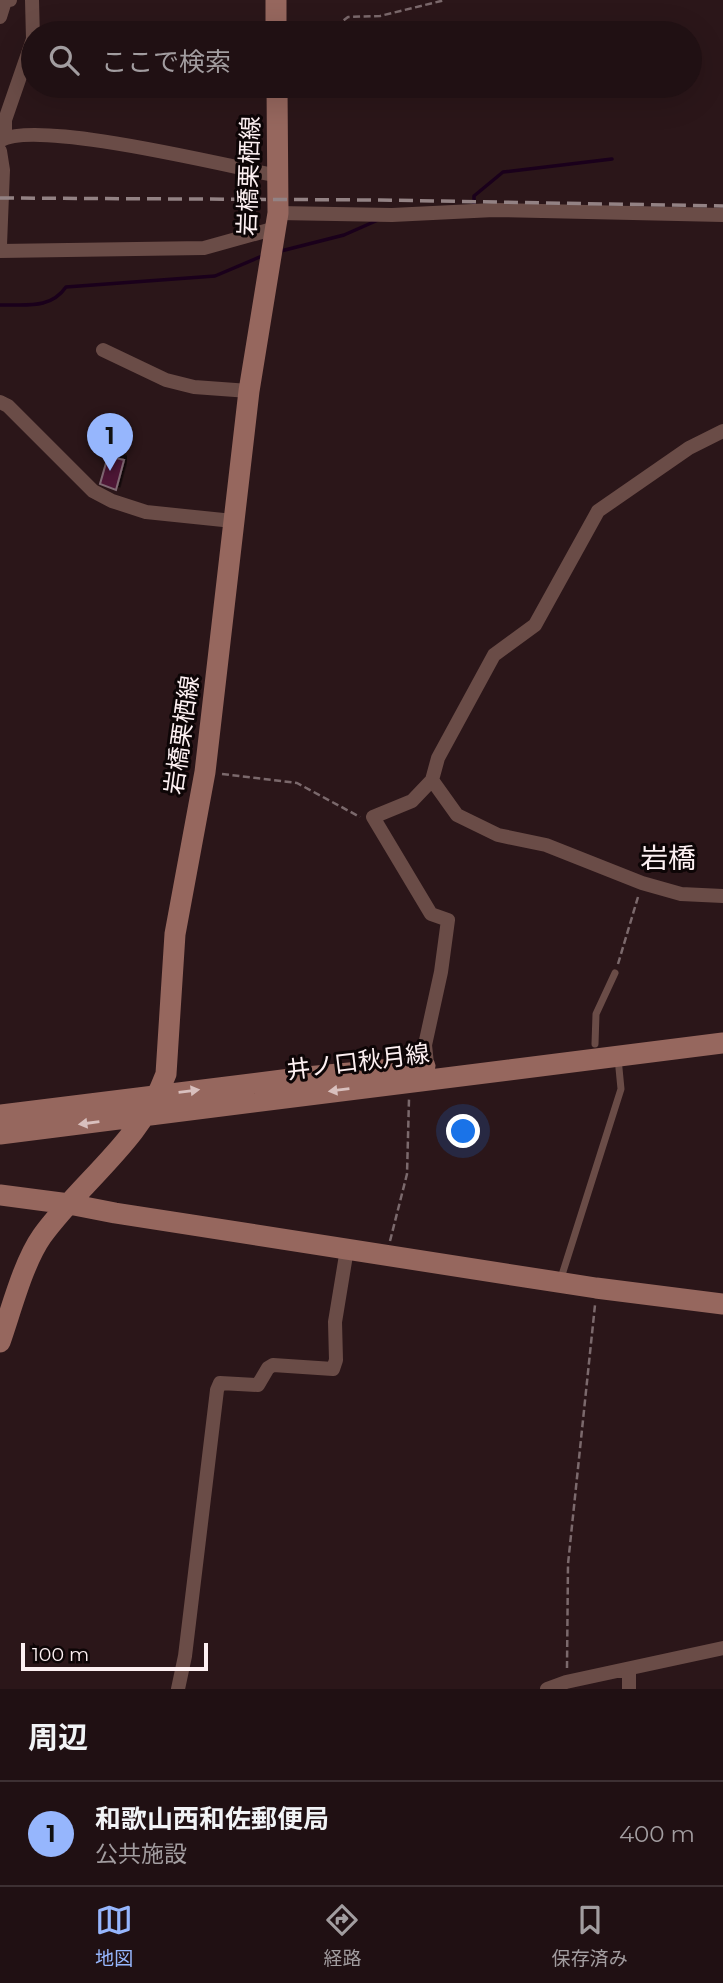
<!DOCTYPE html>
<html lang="ja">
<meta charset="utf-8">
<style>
:root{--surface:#201013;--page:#28191c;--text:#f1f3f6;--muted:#a29da0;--line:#3d3033;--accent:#96b6fd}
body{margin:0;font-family:Montserrat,"Noto Sans JP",sans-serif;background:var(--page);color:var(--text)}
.scale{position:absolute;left:21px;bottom:18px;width:187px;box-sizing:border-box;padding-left:7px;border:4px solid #fdf0f2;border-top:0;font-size:19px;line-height:24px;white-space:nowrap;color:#fdf0f2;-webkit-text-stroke:5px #0d0506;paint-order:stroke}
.you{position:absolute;left:464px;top:1132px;width:24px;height:24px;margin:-18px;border:5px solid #fff;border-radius:50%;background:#1a73e8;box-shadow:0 0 0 10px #1a73e833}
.badge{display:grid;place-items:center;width:46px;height:46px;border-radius:50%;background:var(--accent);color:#111;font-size:23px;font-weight:700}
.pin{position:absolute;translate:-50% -58px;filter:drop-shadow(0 2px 4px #0008)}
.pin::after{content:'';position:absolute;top:37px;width:24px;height:21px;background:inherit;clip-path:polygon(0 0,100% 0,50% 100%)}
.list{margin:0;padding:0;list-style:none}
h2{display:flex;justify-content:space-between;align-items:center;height:91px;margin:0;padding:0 28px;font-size:30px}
h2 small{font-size:23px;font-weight:400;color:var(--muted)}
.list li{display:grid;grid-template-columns:46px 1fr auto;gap:21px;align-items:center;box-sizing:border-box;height:105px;padding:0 28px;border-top:2px solid var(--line)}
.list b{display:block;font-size:26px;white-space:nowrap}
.list p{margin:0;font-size:23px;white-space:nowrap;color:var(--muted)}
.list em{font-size:23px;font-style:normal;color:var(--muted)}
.icon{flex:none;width:38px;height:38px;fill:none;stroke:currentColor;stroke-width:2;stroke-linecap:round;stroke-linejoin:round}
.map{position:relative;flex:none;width:723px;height:1689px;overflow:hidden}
.search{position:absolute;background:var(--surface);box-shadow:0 7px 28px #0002;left:21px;right:21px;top:21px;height:77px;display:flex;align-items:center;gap:18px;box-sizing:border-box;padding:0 24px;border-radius:38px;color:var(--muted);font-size:26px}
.sheet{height:196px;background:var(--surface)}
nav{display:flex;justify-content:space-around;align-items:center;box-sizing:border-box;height:98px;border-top:2px solid var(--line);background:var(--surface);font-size:19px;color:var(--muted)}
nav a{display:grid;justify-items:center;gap:4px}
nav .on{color:var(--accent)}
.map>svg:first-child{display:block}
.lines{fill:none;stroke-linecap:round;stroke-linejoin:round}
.stream{stroke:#1a001b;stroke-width:3.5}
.building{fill:#4e1636;stroke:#7f6772;stroke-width:2;filter:url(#shadow)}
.path{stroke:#7b696c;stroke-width:2.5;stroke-dasharray:7 3.5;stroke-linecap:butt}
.lane{stroke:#6a4c47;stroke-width:7}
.street{stroke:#6a4c47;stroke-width:14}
.secondary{stroke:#96675e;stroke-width:21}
.rail{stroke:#938284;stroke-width:3.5;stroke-dasharray:14 7;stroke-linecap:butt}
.oneway{fill:#d9c0be}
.labels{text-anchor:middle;stroke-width:6;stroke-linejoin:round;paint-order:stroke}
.street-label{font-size:24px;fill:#fdf0f2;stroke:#0d0506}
.quarter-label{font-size:28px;fill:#fdf0f2;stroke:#0d0506}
</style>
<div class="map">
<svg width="723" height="1689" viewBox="0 0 723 1689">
<defs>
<filter id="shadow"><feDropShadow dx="3.5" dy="-3.5" stdDeviation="0" flood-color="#0009"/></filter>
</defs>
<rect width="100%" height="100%" fill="#2b1619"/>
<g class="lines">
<path class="stream" d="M 474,208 L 474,196 L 503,172 L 612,159
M 281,251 L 344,235 L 378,220
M 0,305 C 25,304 50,310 66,287 L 215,276 L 262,256"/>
</g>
<path class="building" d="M 108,456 L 124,460 L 116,490 L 100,484 Z"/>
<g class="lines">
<path class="path" d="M 327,33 L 348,17 L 380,16 L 445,0
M 222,774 L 297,783 L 360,817
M 618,964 L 638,897
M 390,1241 L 407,1174 L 409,1099
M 567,1668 L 568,1564 L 595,1305"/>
<path class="lane" d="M 595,1044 L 596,1014 L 615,973
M 561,1278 L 621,1089 L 618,1058"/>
<path class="street" d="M 0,17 L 5,1 L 10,0
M 5,138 L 5,120 L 33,39 L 32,0
M 0,141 C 34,118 231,167 279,176
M 0,151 L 3,170 L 0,245
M 278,213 L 392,215 L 494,210 L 723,215
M 0,251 L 204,248 L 276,228
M 103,350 L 166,380 L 194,387 L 249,391
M 0,402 L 8,406 L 93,491 L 112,501 L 146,512 L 233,521
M 432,780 L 457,815 L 498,835 L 546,845 L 642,883 L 681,894 L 723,896
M 428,1074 L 425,1045 L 441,972 L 448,920 L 431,914 L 373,817 L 412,801 L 432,780 L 438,758 L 494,655 L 535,625 L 598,511 L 689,448 L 723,431
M 629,1669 L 629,1689
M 178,1689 L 185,1656 L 217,1390 L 220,1383 L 258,1385 L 268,1368 L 273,1365 L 333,1369 L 336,1360 L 335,1322 L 347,1249
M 547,1689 L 566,1682 L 723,1648"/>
<path class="secondary" d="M 276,33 L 276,0
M 0,1115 L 306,1077 L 425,1066
M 0,1134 L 723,1043
M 0,1195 L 69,1204 L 115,1213 L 596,1288 L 723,1304
M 0,1342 C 11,1311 23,1263 42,1236 C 82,1181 142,1140 166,1074 L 175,934 L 205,772 L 249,391 L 278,213 L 277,86"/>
<path class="rail" d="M 0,198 L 380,200 L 723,206"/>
</g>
<defs><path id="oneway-solid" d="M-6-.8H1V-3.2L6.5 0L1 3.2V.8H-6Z" transform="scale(1.75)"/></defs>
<g class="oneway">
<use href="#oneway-solid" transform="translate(339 1090) rotate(173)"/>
<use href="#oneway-solid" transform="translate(189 1091) rotate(-7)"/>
<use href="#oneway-solid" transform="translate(89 1123) rotate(172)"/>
</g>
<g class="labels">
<g class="street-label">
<text transform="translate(249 176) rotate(-88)" y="8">岩橋栗栖線</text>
<text transform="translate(182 735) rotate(-82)" y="8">岩橋栗栖線</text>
<text transform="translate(358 1062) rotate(-7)" y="8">井ノ口秋月線</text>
</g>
<g class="quarter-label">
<text x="668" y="868">岩橋</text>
</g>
</g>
</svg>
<div class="scale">100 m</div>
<div class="you"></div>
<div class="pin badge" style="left:110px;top:471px">1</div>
<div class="search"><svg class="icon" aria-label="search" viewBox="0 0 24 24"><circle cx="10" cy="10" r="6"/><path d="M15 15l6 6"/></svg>ここで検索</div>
</div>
<section class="sheet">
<h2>周辺<small></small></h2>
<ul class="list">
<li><span class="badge">1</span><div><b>和歌山西和佐郵便局</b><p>公共施設</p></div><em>400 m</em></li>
</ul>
</section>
<nav>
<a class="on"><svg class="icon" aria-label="map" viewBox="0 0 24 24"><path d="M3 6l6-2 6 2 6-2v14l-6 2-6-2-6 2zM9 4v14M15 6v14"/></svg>地図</a>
<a><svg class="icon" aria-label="directions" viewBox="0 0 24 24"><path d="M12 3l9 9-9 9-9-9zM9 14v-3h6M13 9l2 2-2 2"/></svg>経路</a>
<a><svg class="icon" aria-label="saved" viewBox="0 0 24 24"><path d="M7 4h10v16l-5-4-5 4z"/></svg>保存済み</a>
</nav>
